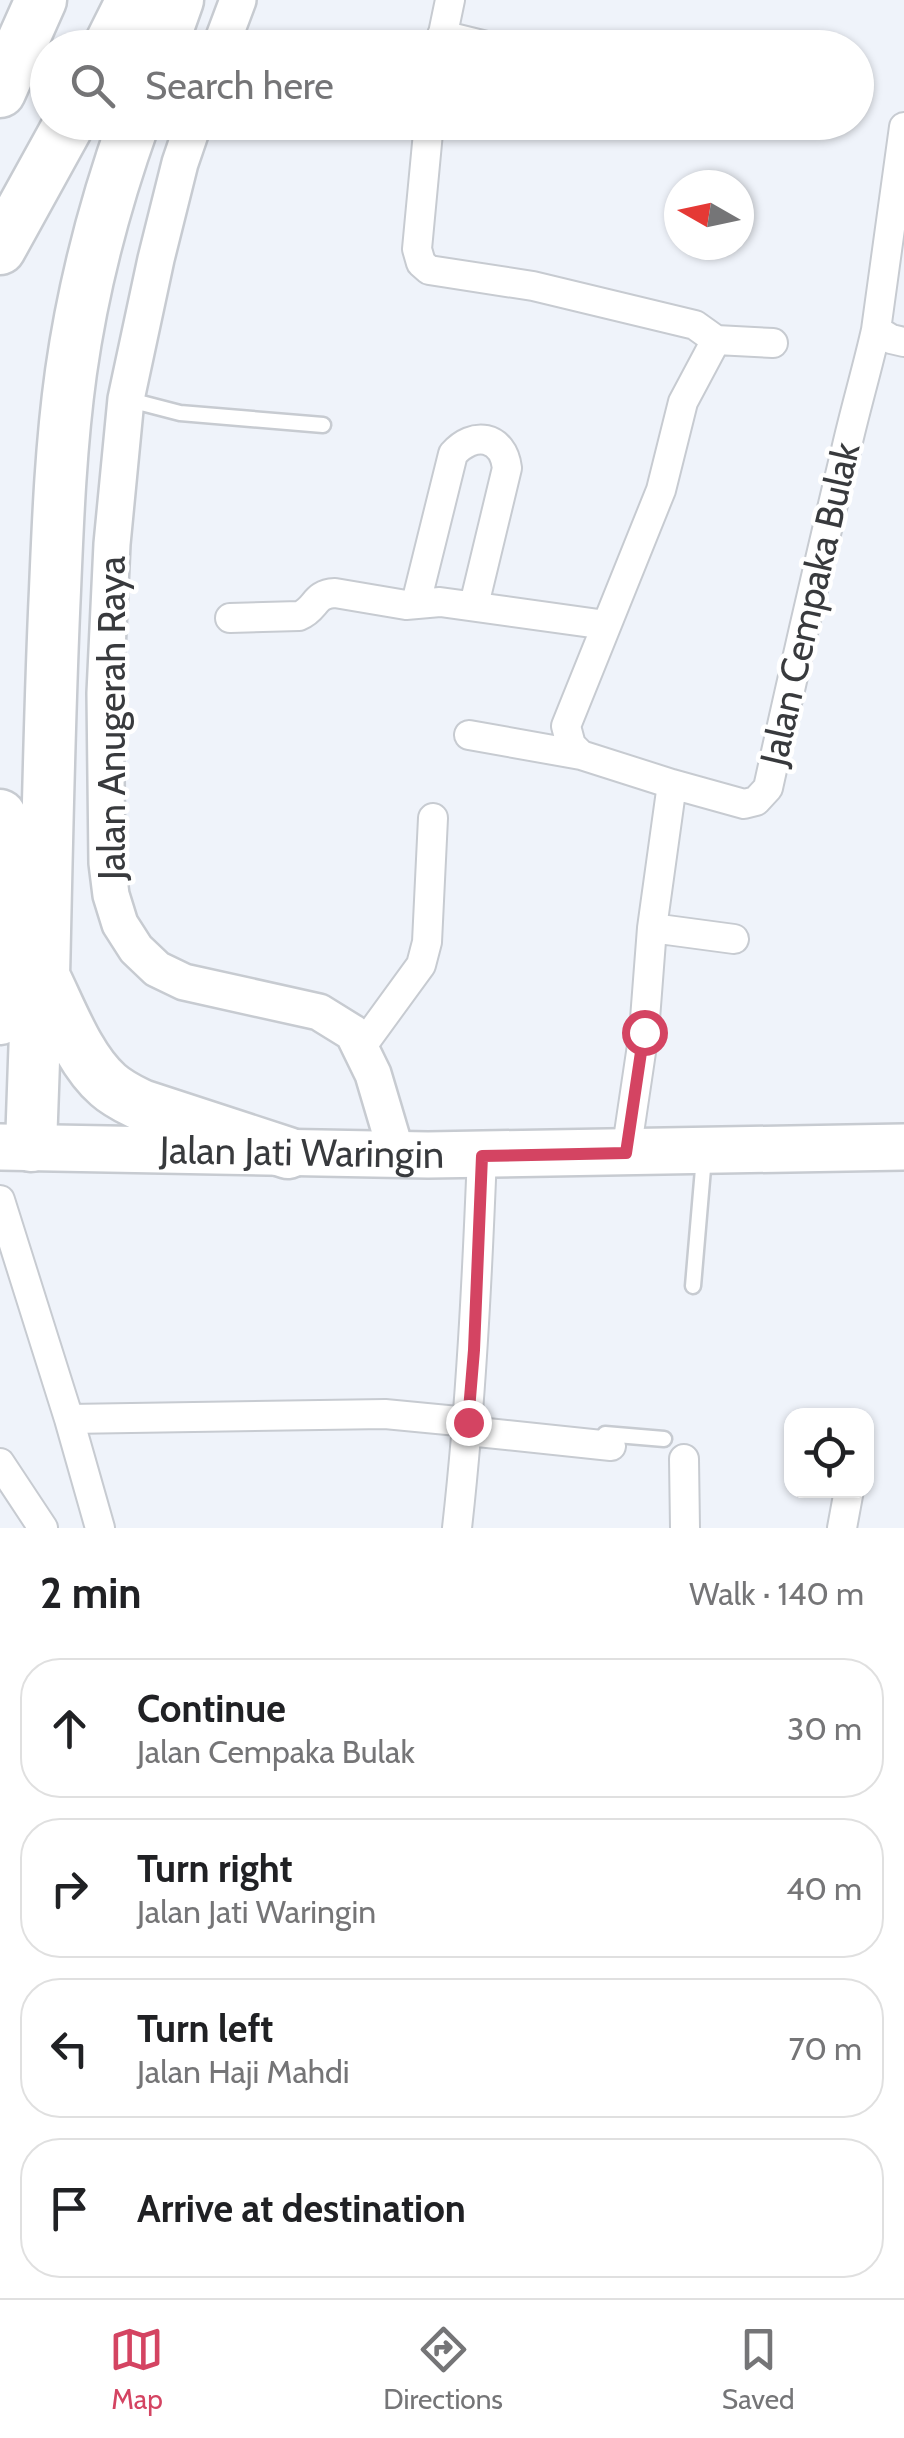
<!DOCTYPE html>
<meta charset="utf-8">
<style>
:root{--surface:#fff;--page:#f2f2f2;--text:#202124;--muted:#757577;--line:#e0e0e0;--accent:#d44462}
body{margin:0;font-family:Cabin,sans-serif;background:var(--page);color:var(--text)}
.controls{position:absolute;right:30px;bottom:30px;display:grid;overflow:hidden;border-radius:20px;box-shadow:0 2px 8px #0004}
.controls button{width:90px;height:90px;display:grid;place-items:center;padding:0;border:0;border-bottom:2px solid var(--line);background:var(--surface);color:var(--text);font:50px sans-serif}
.compass{position:absolute;left:664px;top:170px;width:90px;height:90px;border-radius:50%;background:var(--surface);box-shadow:0 2px 8px #0004;rotate:279deg}
.stop{position:absolute;width:30px;height:30px;margin:-22px;border:8px solid #d44462;border-radius:50%;background:#fff}
.stop.end{background:#d44462;border-color:#fff;box-shadow:0 2px 10px #0008}
.list{margin:0;padding:0;list-style:none}
h2{display:flex;justify-content:space-between;align-items:center;height:130px;margin:0;padding:0 40px;font-size:42px}
h2 small{font-size:32px;font-weight:400;color:var(--muted)}
.list li{display:grid;grid-template-columns:65px 1fr auto;gap:30px;align-items:center;box-sizing:border-box;height:140px;margin:0 20px 20px;padding:0 20px;border:2px solid var(--line);border-radius:40px}
.list b{display:block;font-size:38px;white-space:nowrap}
.list p{margin:0;font-size:32px;white-space:nowrap;color:var(--muted)}
.list em{font-size:32px;font-style:normal;color:var(--muted)}
.icon{flex:none;width:55px;height:55px;fill:none;stroke:currentColor;stroke-width:2;stroke-linecap:round;stroke-linejoin:round}
.map{position:relative;flex:none;width:904px;height:1528px;overflow:hidden}
.search{position:absolute;background:var(--surface);box-shadow:0 2px 8px #0004;left:30px;right:30px;top:30px;height:110px;display:flex;align-items:center;gap:25px;box-sizing:border-box;padding:0 35px;border-radius:55px;color:var(--muted);font-size:38px}
.sheet{height:770px;background:var(--surface)}
nav{display:flex;justify-content:space-around;align-items:center;box-sizing:border-box;height:140px;border-top:2px solid var(--line);background:var(--surface);font-size:28px;color:var(--muted)}
nav a{display:grid;justify-items:center;gap:5px}
nav .on{color:var(--accent)}
.map>svg:first-child{display:block}
.lines{fill:none;stroke-linecap:round;stroke-linejoin:round}
.service-casing{stroke:#c7cbd1;stroke-width:19}
.minor-casing{stroke:#c7cbd1;stroke-width:32}
.tertiary-casing{stroke:#c7cbd1;stroke-width:40}
.primary-casing{stroke:#c7cbd1;stroke-width:50}
.motorway-casing{stroke:#c7cbd1;stroke-width:55}
.service{stroke:#fff;stroke-width:14}
.minor{stroke:#fff;stroke-width:28}
.tertiary{stroke:#fff;stroke-width:35}
.primary{stroke:#fff;stroke-width:45}
.motorway{stroke:#fff;stroke-width:50}
.route{stroke:#d44462;stroke-width:12}
.labels{text-anchor:middle;stroke-width:9;stroke-linejoin:round;paint-order:stroke}
.street-label{font-size:38px;fill:#383a3d;stroke:#fff}
</style>
<div class="map">
<svg width="904" height="1528" viewBox="0 0 904 1528">
<rect width="100%" height="100%" fill="#eff3fa"/>
<g class="lines">
<defs>
<path id="service" d="M 126,399 L 180,413 L 323,425
M 693,1286 L 704,1157
M 605,1434 L 664,1439"/>
<path id="minor" d="M 442,35 L 495,48
M 440,48 L 450,0
M 429,122 L 417,249 L 421,263 L 429,270 L 533,286 L 695,325 L 716,340 L 683,402 L 661,490 L 566,726 L 571,745 L 581,755 L 672,784 L 744,804 L 756,801 L 768,788 C 793,675 819,562 846,450 C 855,410 867,370 876,330 L 904,127
M 876,330 L 891,339 L 904,342
M 716,340 L 773,343
M 416,603 L 453,454 C 473,431 503,435 507,468 L 474,605
M 230,618 L 299,616 C 317,609 313,594 335,593 L 406,605 L 440,602 L 606,625
M 469,735 L 581,755
M 652,928 L 734,939
M 362,1046 L 421,965 L 427,942 L 433,818
M 626,1153 L 644,1032 L 652,928 L 672,784
M 0,1200 L 69,1419 L 100,1528
M 69,1419 L 385,1414 L 468,1422
M 468,1431 L 611,1446
M 684,1459 L 685,1528
M 0,1463 L 43,1528
M 457,1528 C 471,1404 477,1280 482,1155
M 842,1528 L 849,1490"/>
<path id="tertiary" d="M 220,48 L 238,0
M 194,122 L 180,163 L 156,259 L 126,399 L 112,544 L 105,693 L 107,863 L 111,895 L 120,924 L 136,949 L 157,969 L 184,982 L 319,1012 L 353,1033 L 373,1074 L 397,1155"/>
<g id="primary">
<path id="s1" d="M 0,1147 L 428,1155 L 904,1147"/>
</g>
<path id="motorway" d="M 108,48 L 132,0
M 161,48 L 178,0
M 0,92 L 41,0
M 0,249 L 70,122
M 0,815 C 4,822 9,829 11,836 C 27,887 17,970 0,1019
M 44,976 C 61,1010 79,1060 108,1085 C 118,1094 129,1099 141,1105 L 288,1153
M 31,1146 L 36,1004 L 44,976 C 47,848 49,719 55,590 C 58,517 61,444 71,372 C 83,287 105,203 134,122"/>
</defs>
<use href="#service" class="service-casing"/>
<use href="#minor" class="minor-casing"/>
<use href="#tertiary" class="tertiary-casing"/>
<use href="#primary" class="primary-casing"/>
<use href="#motorway" class="motorway-casing"/>
<use href="#service" class="service"/>
<use href="#minor" class="minor"/>
<use href="#tertiary" class="tertiary"/>
<use href="#primary" class="primary"/>
<use href="#motorway" class="motorway"/>
</g>
<g class="lines">
<path class="route" d="M 468,1422 L 474,1350 L 482,1156 L 626,1153 L 644,1032"/>
</g>
<g class="labels">
<g class="street-label">
<text transform="translate(810 604) rotate(-77)" y="13">Jalan Cempaka Bulak</text>
<text transform="translate(112 718) rotate(-90)" y="13">Jalan Anugerah Raya</text>
<text dy="13" stroke="none"><textPath href="#s1" startOffset="302">Jalan Jati Waringin</textPath></text>
</g>
</g>
</svg>
<div class="controls">
<button><svg class="icon" aria-label="locate" viewBox="0 0 24 24"><circle cx="12" cy="12" r="6"/><path d="M12 2v4M12 18v4M2 12h4M18 12h4"/></svg></button>
</div>
<svg class="compass" viewBox="-18 -18 36 36"><path d="M0-13l5 13h-10z" fill="#e53935"/><path d="M0 13l5-13h-10z" fill="#757577"/></svg>
<div class="stop" style="left:644px;top:1032px"></div>
<div class="stop end" style="left:468px;top:1422px"></div>
<div class="search"><svg class="icon" aria-label="search" viewBox="0 0 24 24"><circle cx="10" cy="10" r="6"/><path d="M15 15l6 6"/></svg>Search here</div>
</div>
<section class="sheet">
<h2>2 min<small>Walk · 140 m</small></h2>
<ul class="list">
<li><svg class="icon" aria-label="ahead" viewBox="0 0 24 24"><path d="M12 20V5M6 11l6-6 6 6"/></svg><div><b>Continue</b><p>Jalan Cempaka Bulak</p></div><em>30 m</em></li>
<li><svg class="icon" aria-label="right" viewBox="0 0 24 24"><path d="M7 20v-9h11M14 6l5 5-5 5"/></svg><div><b>Turn right</b><p>Jalan Jati Waringin</p></div><em>40 m</em></li>
<li><svg class="icon" aria-label="left" viewBox="0 0 24 24"><path d="M17 20v-9H6M10 6l-5 5 5 5"/></svg><div><b>Turn left</b><p>Jalan Haji Mahdi</p></div><em>70 m</em></li>
<li><svg class="icon" aria-label="arrive" viewBox="0 0 24 24"><path d="M6 21V4h12l-3 4 3 4H6"/></svg><div><b>Arrive at destination</b></div></li>
</ul>
</section>
<nav>
<a class="on"><svg class="icon" aria-label="map" viewBox="0 0 24 24"><path d="M3 6l6-2 6 2 6-2v14l-6 2-6-2-6 2zM9 4v14M15 6v14"/></svg>Map</a>
<a><svg class="icon" aria-label="directions" viewBox="0 0 24 24"><path d="M12 3l9 9-9 9-9-9zM9 14v-3h6M13 9l2 2-2 2"/></svg>Directions</a>
<a><svg class="icon" aria-label="saved" viewBox="0 0 24 24"><path d="M7 4h10v16l-5-4-5 4z"/></svg>Saved</a>
</nav>
